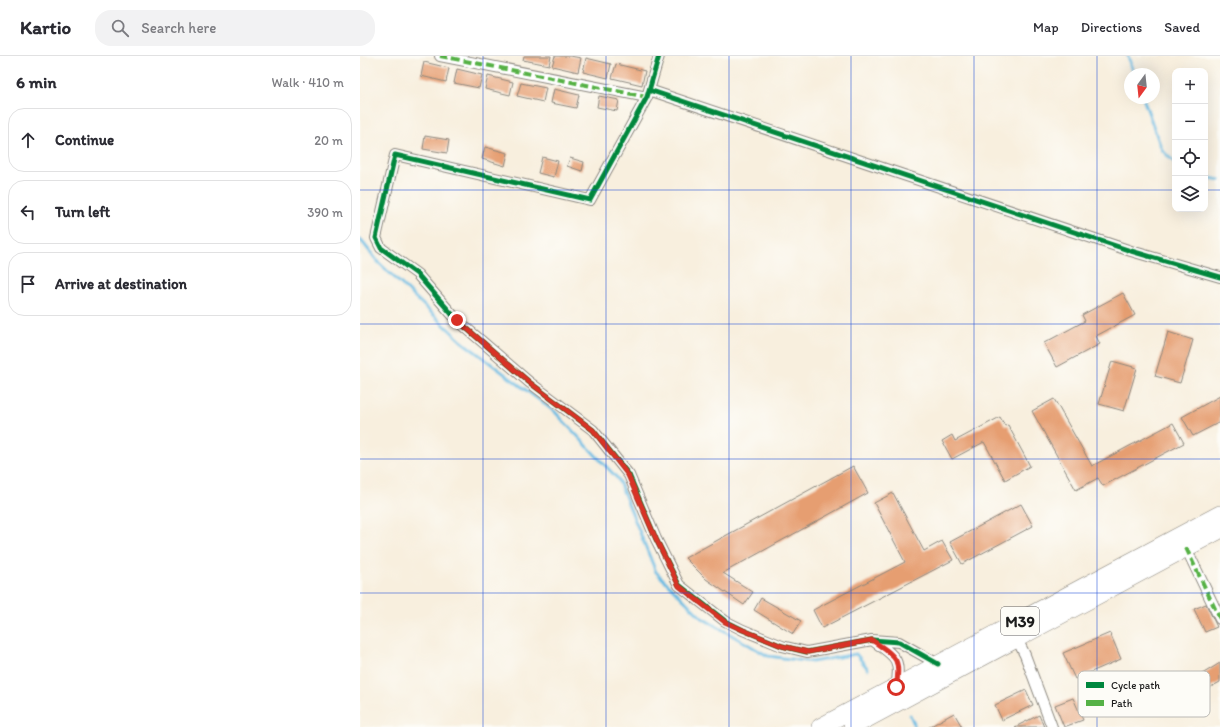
<!DOCTYPE html>
<meta charset="utf-8">
<style>
:root{--surface:#fff;--page:#f2f2f3;--text:#2b2b33;--muted:#7c7c81;--line:#e1e1e2}
body{margin:0;font-family:Itim,sans-serif;background:var(--page);color:var(--text)}
.controls{position:absolute;right:12px;top:12px;display:grid;overflow:hidden;border-radius:8px;box-shadow:0 4px 16px #0002}
.controls button{width:36px;height:36px;display:grid;place-items:center;padding:0;border:0;border-bottom:1px solid var(--line);background:var(--surface);color:var(--text);font:20px sans-serif}
.compass{position:absolute;left:764px;top:12px;width:36px;height:36px;border-radius:50%;background:var(--surface);box-shadow:0 4px 16px #0002;rotate:195deg}
.stop{position:absolute;width:12px;height:12px;margin:-9px;border:3px solid #d93025;border-radius:50%;background:#fff}
.stop.end{background:#d93025;border-color:#fff;box-shadow:0 1px 4px #0008}
.list{margin:0;padding:0;list-style:none}
h2{display:flex;justify-content:space-between;align-items:center;height:52px;margin:0;padding:0 16px;font-size:17px}
h2 small{font-size:13px;font-weight:400;color:var(--muted)}
.list li{display:grid;grid-template-columns:26px 1fr auto;gap:12px;align-items:center;box-sizing:border-box;height:64px;margin:0 8px 8px;padding:0 8px;border:1px solid var(--line);border-radius:16px}
.list b{display:block;font-size:15px;white-space:nowrap}
.list em{font-size:13px;font-style:normal;color:var(--muted)}
.icon{flex:none;width:22px;height:22px;fill:none;stroke:currentColor;stroke-width:2;stroke-linecap:round;stroke-linejoin:round}
.map{position:relative;flex:none;width:860px;height:671px;overflow:hidden}
header{display:flex;align-items:center;gap:24px;box-sizing:border-box;height:56px;padding:0 20px;background:var(--surface);border-bottom:1px solid var(--line)}
header strong{font-size:19px}
nav{display:flex;gap:22px;margin-inline-start:auto;font-size:14px}
.search{width:280px;height:36px;background:var(--page);display:flex;align-items:center;gap:10px;box-sizing:border-box;padding:0 14px;border-radius:16px;color:var(--muted);font-size:15px}
main{display:flex}
aside{flex:1;background:var(--surface)}
.map>svg:first-child{display:block}
.lines{fill:none;stroke-linecap:round;stroke-linejoin:round}
.stream{stroke:#66bae2;stroke-width:3}
.building{fill:#e69e71}
.minor-casing{stroke:#8a867d;stroke-width:12}
.trunk-casing{stroke:#8a867d;stroke-width:18}
.minor{stroke:#fff;stroke-width:10}
.trunk{stroke:#fff;stroke-width:17}
.quiet{stroke:#55b145;stroke-width:4;stroke-dasharray:8 4;stroke-linecap:butt}
.cycleway-casing{stroke:#fdfcf7;stroke-width:8}
.cycleway{stroke:#00873e;stroke-width:5}
.route{stroke:#d93025;stroke-width:5}
.grid{fill:none;stroke:#1d4ed8;stroke-width:1;stroke-opacity:0.55}
.labels{text-anchor:middle;stroke-width:3;stroke-linejoin:round;paint-order:stroke}
.shield{fill:#fdfcf7;stroke:#605f5e;stroke-width:1}
.shield-label{font-size:16px;font-weight:bold;fill:#1c1c1c}
.key{fill:#fdfcf7;stroke:#bab9b5;stroke-width:1}
.key-label{font-size:11px;fill:#1c1c1c}
</style>
<header>
<strong>Kartio</strong>
<div class="search"><svg class="icon" aria-label="search" viewBox="0 0 24 24"><circle cx="10" cy="10" r="6"/><path d="M15 15l6 6"/></svg>Search here</div>
<nav><a>Map</a><a>Directions</a><a>Saved</a></nav>
</header>
<main>
<aside>
<h2>6 min<small>Walk · 410 m</small></h2>
<ul class="list">
<li><svg class="icon" aria-label="ahead" viewBox="0 0 24 24"><path d="M12 20V5M6 11l6-6 6 6"/></svg><div><b>Continue</b></div><em>20 m</em></li>
<li><svg class="icon" aria-label="left" viewBox="0 0 24 24"><path d="M17 20v-9H6M10 6l-5 5 5 5"/></svg><div><b>Turn left</b></div><em>390 m</em></li>
<li><svg class="icon" aria-label="arrive" viewBox="0 0 24 24"><path d="M6 21V4h12l-3 4 3 4H6"/></svg><div><b>Arrive at destination</b></div></li>
</ul>
</aside>
<div class="map">
<svg width="860" height="671" viewBox="0 0 860 671">
<rect width="100%" height="100%" fill="#fdfcf7"/>
<filter id="ink" filterUnits="userSpaceOnUse"><feTurbulence type="fractalNoise" baseFrequency=".025" numOctaves="2"/><feDisplacementMap in="SourceGraphic" scale="8" xChannelSelector="R" yChannelSelector="G"/><feConvolveMatrix kernelMatrix="1 2 1 2 8 2 1 2 1" color-interpolation-filters="sRGB"/></filter>
<filter id="wash" filterUnits="userSpaceOnUse"><feTurbulence type="fractalNoise" baseFrequency=".012" numOctaves="4" result="noise"/><feDisplacementMap in="SourceGraphic" scale="16" xChannelSelector="R" yChannelSelector="G"/><feGaussianBlur stdDeviation="0.9" result="paint"/><feColorMatrix in="noise" values="0 0 0 0 0 0 0 0 0 0 0 0 0 0 0 0 0 1.4 0 .05"/><feComposite in="paint" operator="in"/></filter>
<g filter="url(#wash)">
<rect width="100%" height="100%" fill="#f8efde"/>
<g class="lines">
<path class="stream" d="M 768,0 L 774,18
M 783,42 L 802,94 L 815,107
M 845,121 L 860,124
M 0,183 L 18,206 L 101,285 L 195,356 L 258,423 L 296,516 L 342,562 L 408,600 L 452,606 L 496,598 L 508,613
M 550,659 L 554,668 L 554,671"/>
</g>
<g id="blocks">
<path class="building" d="M 164,0 L 191,0 L 189,9 L 163,4 Z
M 195,0 L 210,0 L 221,2 L 218,16 L 192,10 Z
M 226,2 L 251,8 L 248,22 L 223,16 Z
M 64,6 L 89,12 L 86,26 L 61,20 Z
M 256,8 L 285,15 L 282,29 L 252,22 Z
M 97,13 L 122,19 L 119,32 L 94,27 Z
M 128,20 L 153,26 L 150,39 L 125,33 Z
M 161,27 L 186,32 L 183,46 L 157,40 Z
M 194,33 L 219,39 L 216,52 L 191,47 Z
M 239,40 L 259,44 L 257,55 L 237,51 Z
M 65,80 L 89,84 L 87,97 L 63,93 Z
M 125,91 L 148,97 L 145,110 L 122,103 Z
M 182,101 L 198,105 L 194,121 L 178,117 Z
M 210,102 L 224,106 L 222,115 L 207,110 Z
M 763,237 L 775,259 L 736,280 L 740,288 L 697,311 L 684,287 L 725,265 L 722,259 Z
M 808,276 L 833,284 L 820,327 L 795,320 Z
M 752,305 L 777,312 L 764,355 L 739,348 Z
M 860,340 L 860,366 L 833,380 L 822,361 Z
M 694,343 L 732,410 L 813,367 L 824,387 L 743,430 L 738,422 L 716,434 L 672,355 Z
M 640,361 L 645,370 L 648,369 L 670,410 L 645,424 L 624,386 L 592,403 L 582,385 L 592,379 L 595,385 Z
M 493,410 L 508,437 L 363,517 L 393,536 L 384,549 L 346,523 L 325,502 Z
M 533,437 L 564,495 L 582,485 L 593,504 L 462,572 L 453,554 L 545,506 L 514,447 Z
M 661,448 L 673,470 L 602,508 L 590,486 Z
M 401,542 L 441,565 L 433,578 L 394,554 Z
M 846,548 L 857,571 L 845,576 L 834,553 Z
M 750,577 L 761,603 L 715,623 L 703,597 Z
M 860,607 L 860,626 L 847,633 L 839,620 Z
M 666,634 L 673,649 L 642,664 L 635,649 Z
M 713,642 L 723,664 L 704,671 L 695,649 Z
M 594,657 L 602,671 L 569,671 Z
M 679,659 L 684,671 L 655,671 Z"/>
</g>
</g>
<g filter="url(#ink)">
<use href="#blocks" fill-opacity="0" stroke="#8a867d" stroke-width="1"/>
<g class="lines">
<defs>
<path id="minor" d="M 80,0 L 287,41
M 299,0 L 287,41 L 230,144 L 35,99 L 16,182 L 21,192 L 57,218 L 97,264 L 169,326 L 233,374 L 269,419 L 296,483 L 319,529 L 365,565 L 383,574 L 422,590 L 447,596 L 512,584 L 539,586 L 578,608
M 289,34 L 771,195 L 860,221
M 826,492 L 860,563
M 657,583 L 665,599 L 692,671
M 512,584 C 534,600 542,601 536,631"/>
<path id="trunk" d="M 460,671 L 860,458
M 492,671 L 860,474"/>
</defs>
<use href="#minor" class="minor-casing"/>
<use href="#trunk" class="trunk-casing"/>
<use href="#minor" class="minor"/>
<use href="#trunk" class="trunk"/>
<path class="quiet" d="M 80,0 L 287,41
M 826,492 L 860,563"/>
<defs>
<path id="cycleway" d="M 299,0 L 287,41 L 230,144 L 35,99 L 16,182 L 21,192 L 57,218 L 97,264 L 169,326 L 233,374 L 269,419 L 296,483 L 319,529 L 365,565 L 383,574 L 422,590 L 447,596 L 512,584 L 539,586 L 578,608
M 289,34 L 771,195 L 860,221"/>
</defs>
<use href="#cycleway" class="cycleway-casing"/>
<use href="#cycleway" class="cycleway"/>
</g>
</g>
<g class="lines" filter="url(#ink)">
<path class="route" d="M 97,264 L 169,326 L 233,374 L 268,419 L 296,483 L 319,530 L 365,566 L 383,574 L 422,590 L 448,596 L 512,584 C 534,600 542,601 536,631"/>
</g>
<path class="grid" d="M 123,0 L 123,671M 246,0 L 246,671M 369,0 L 369,671M 491,0 L 491,671M 614,0 L 614,671M 737,0 L 737,671M 0,134 L 815,134M 845,134 L 860,134M 0,268 L 860,268M 0,403 L 860,403M 0,537 L 860,537"/>
<g class="labels">
<rect class="shield" x="641" y="551" width="38" height="28" rx="3"/>
<g class="shield-label">
<text x="660" y="571">M39</text>
</g>
</g>
<rect x="718" y="615" width="132" height="46" rx="6" class="key"/>
<rect x="726" y="626" width="18" height="6" fill="#00873e"/>
<rect x="726" y="644" width="18" height="6" fill="#55b145"/>
<g class="key-label">
<text x="751" y="633">Cycle path</text>
<text x="751" y="651">Path</text>
</g>
</svg>
<div class="controls">
<button>+</button>
<button>−</button>
<button><svg class="icon" aria-label="locate" viewBox="0 0 24 24"><circle cx="12" cy="12" r="6"/><path d="M12 2v4M12 18v4M2 12h4M18 12h4"/></svg></button>
<button><svg class="icon" aria-label="layers" viewBox="0 0 24 24"><path d="M12 4l9 5-9 5-9-5zM3 14l9 5 9-5"/></svg></button>
</div>
<svg class="compass" viewBox="-18 -18 36 36"><path d="M0-13l5 13h-10z" fill="#e53935"/><path d="M0 13l5-13h-10z" fill="#7c7c81"/></svg>
<div class="stop" style="left:536px;top:631px"></div>
<div class="stop end" style="left:97px;top:264px"></div>
</div>
</main>
